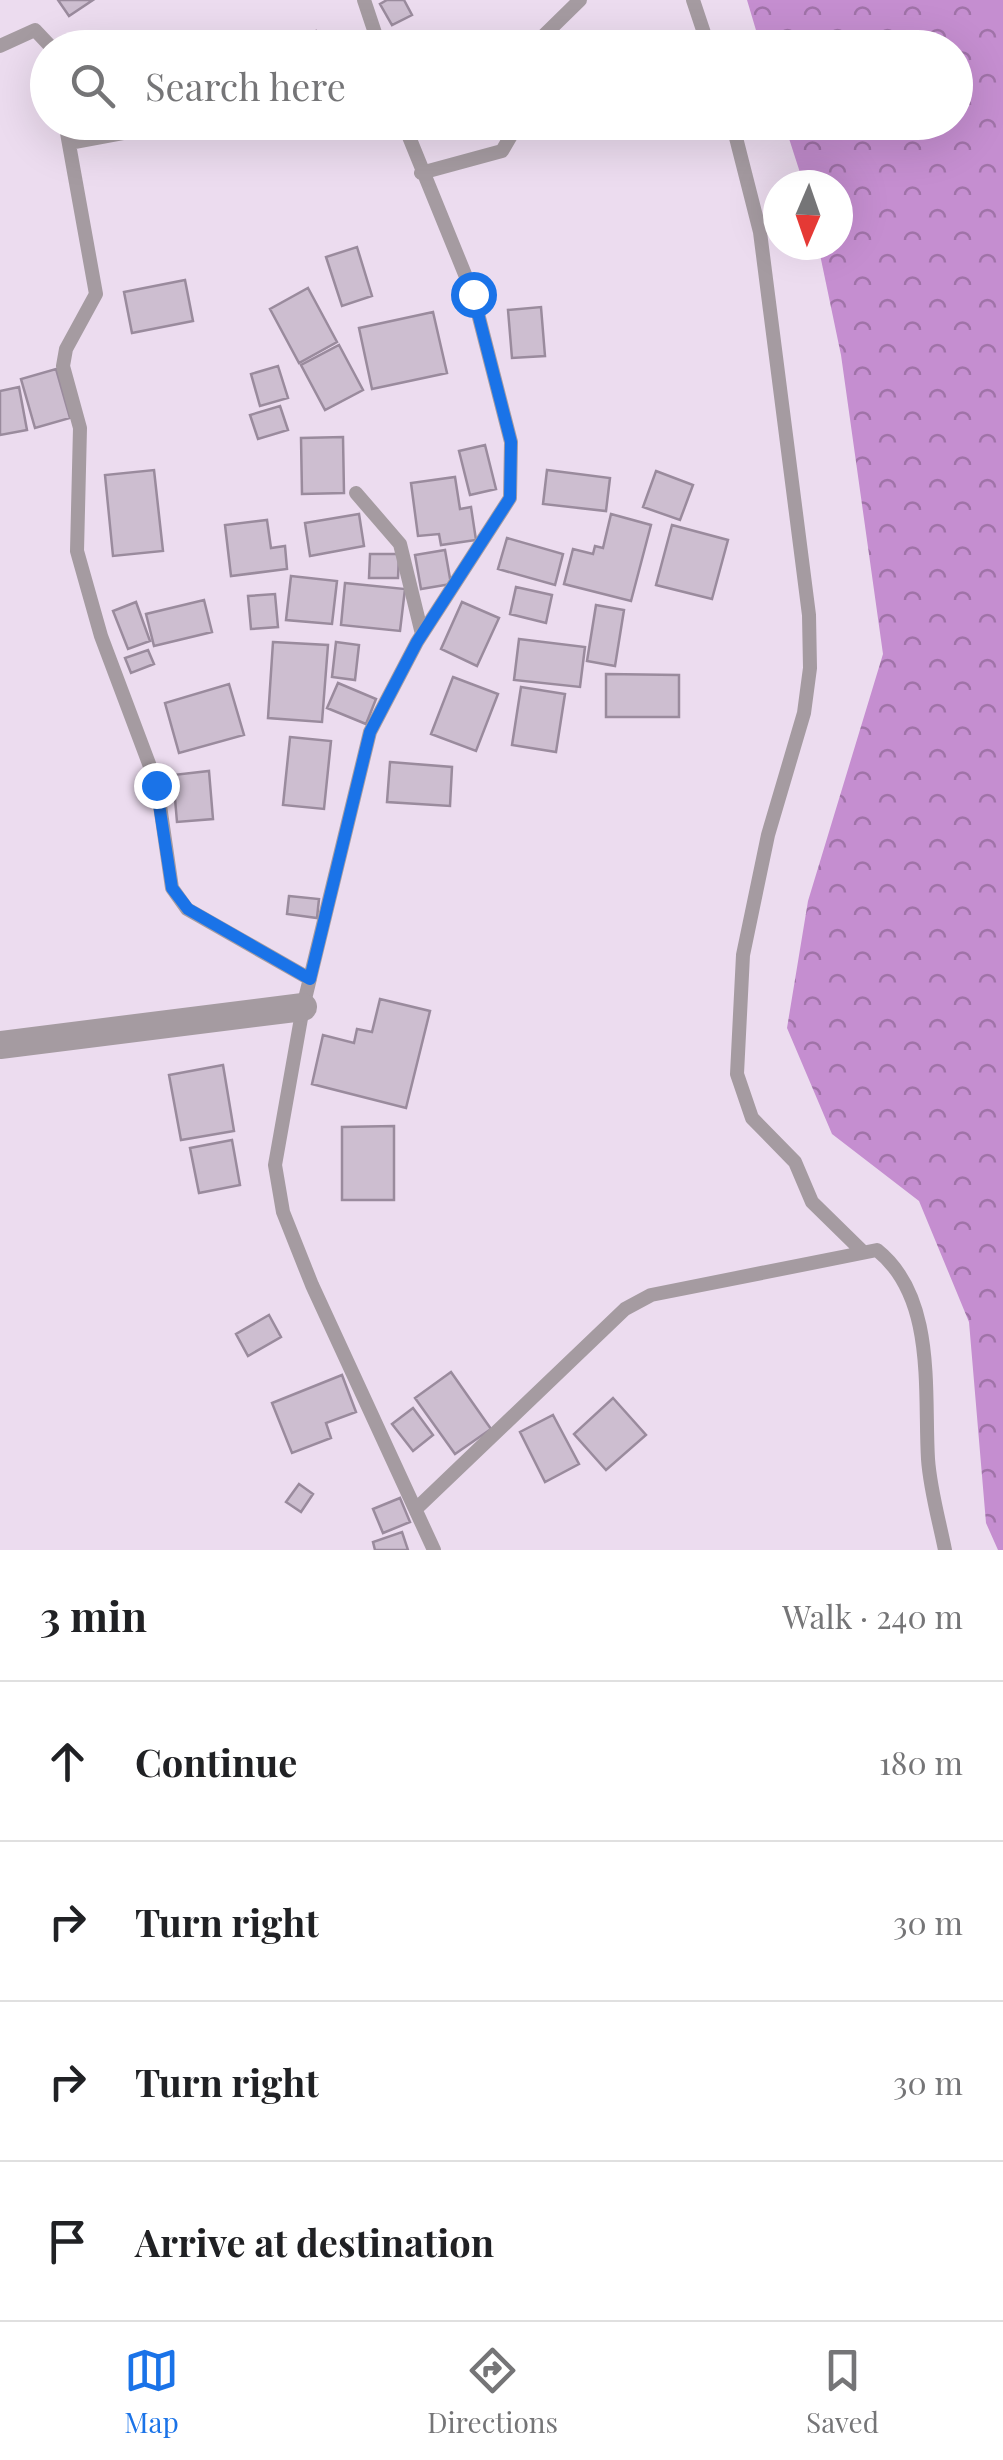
<!DOCTYPE html>
<meta charset="utf-8">
<style>
:root{--surface:#fff;--page:#f2f2f2;--text:#202124;--muted:#757577;--line:#e0e0e0;--accent:#1a73e8}
body{margin:0;font-family:"Playfair Display",serif;background:var(--page);color:var(--text)}
.compass{position:absolute;left:763px;top:170px;width:90px;height:90px;border-radius:50%;background:var(--surface);box-shadow:0 10px 40px #0002;rotate:182deg}
.stop{position:absolute;width:30px;height:30px;margin:-22px;border:8px solid #1a73e8;border-radius:50%;background:#fff}
.stop.end{background:#1a73e8;border-color:#fff;box-shadow:0 2px 10px #0008}
.list{margin:0;padding:0;list-style:none}
h2{display:flex;justify-content:space-between;align-items:center;height:130px;margin:0;padding:0 40px;font-size:42px}
h2 small{font-size:32px;font-weight:400;color:var(--muted)}
.list li{display:grid;grid-template-columns:65px 1fr auto;gap:30px;align-items:center;box-sizing:border-box;height:160px;padding:0 40px;border-top:2px solid var(--line)}
.list b{display:block;font-size:38px;white-space:nowrap}
.list em{font-size:32px;font-style:normal;color:var(--muted)}
.icon{flex:none;width:55px;height:55px;fill:none;stroke:currentColor;stroke-width:2;stroke-linecap:round;stroke-linejoin:round}
.map{position:relative;flex:none;width:1003px;height:1550px;overflow:hidden}
.search{position:absolute;background:var(--surface);box-shadow:0 10px 40px #0002;left:30px;right:30px;top:30px;height:110px;display:flex;align-items:center;gap:25px;box-sizing:border-box;padding:0 35px;border-radius:55px;color:var(--muted);font-size:38px}
.sheet{height:770px;background:var(--surface)}
nav{display:flex;justify-content:space-around;align-items:center;box-sizing:border-box;height:140px;border-top:2px solid var(--line);background:var(--surface);font-size:28px;color:var(--muted)}
nav a{display:grid;justify-items:center;gap:5px}
nav .on{color:var(--accent)}
.map>svg:first-child{display:block}
.forest{fill:url(#forest-crowns)}
.building{fill:#cdbed0;stroke:#9a8b9d;stroke-width:2.5}
.lines{fill:none;stroke-linecap:round;stroke-linejoin:round}
.service{stroke:#a59ba1;stroke-width:14}
.minor{stroke:#a59ba1;stroke-width:28}
.route{stroke:#1a73e8;stroke-width:12}
</style>
<div class="map">
<svg width="1003" height="1550" viewBox="0 0 1003 1550">
<defs>
<pattern id="forest-crowns" width="20" height="18" patternUnits="userSpaceOnUse" patternTransform="scale(2.5)"><rect width="20" height="18" fill="#c58ed0"/><path d="M2 6a3 3 0 1 1 6 0M12 15a3 3 0 1 1 6 0" fill="none" stroke="#a073a8"/></pattern>
</defs>
<rect width="100%" height="100%" fill="#ecdcef"/>
<path class="forest" d="M 747,0 L 1003,0 L 1003,1550 L 998,1550 L 986,1523 L 969,1322 L 919,1201 L 832,1134 L 787,1028 L 808,901 L 883,654 L 841,355 L 818,245 L 838,245 L 838,185 L 804,185 L 784,123 L 956,122 L 956,48 L 761,47 Z"/>
<path class="building" d="M 58,0 L 93,0 L 69,16 Z
M 387,0 L 404,0 L 412,15 L 392,25 L 380,4 Z
M 316,31 L 319,48 L 243,48 Z
M 473,38 L 474,48 L 417,48 L 417,41 Z
M 357,247 L 372,296 L 342,306 L 326,257 Z
M 185,280 L 193,321 L 132,333 L 124,292 Z
M 308,288 L 337,342 L 299,363 L 270,309 Z
M 541,307 L 545,356 L 512,358 L 508,310 Z
M 433,312 L 447,373 L 372,389 L 359,328 Z
M 339,345 L 363,390 L 325,410 L 301,365 Z
M 278,366 L 288,398 L 260,406 L 251,374 Z
M 56,369 L 70,418 L 35,428 L 21,379 Z
M 19,387 L 27,430 L 0,435 L 0,391 Z
M 280,406 L 288,430 L 258,439 L 250,415 Z
M 343,437 L 344,493 L 302,494 L 301,438 Z
M 485,445 L 496,489 L 470,495 L 459,451 Z
M 154,470 L 163,551 L 113,556 L 105,475 Z
M 547,470 L 610,478 L 606,511 L 543,504 Z
M 656,471 L 693,485 L 680,520 L 643,507 Z
M 455,477 L 460,509 L 471,507 L 476,540 L 441,545 L 439,534 L 418,536 L 411,483 Z
M 359,514 L 364,546 L 310,556 L 305,523 Z
M 611,514 L 651,525 L 631,601 L 564,584 L 573,549 L 593,554 L 595,546 L 603,548 Z
M 267,520 L 271,548 L 285,546 L 287,569 L 231,576 L 225,525 Z
M 672,525 L 728,540 L 712,599 L 656,585 Z
M 507,538 L 563,554 L 555,585 L 498,569 Z
M 445,550 L 451,584 L 421,589 L 415,555 Z
M 370,554 L 399,554 L 398,578 L 369,578 Z
M 291,576 L 337,581 L 332,624 L 286,620 Z
M 345,583 L 405,589 L 400,631 L 341,625 Z
M 516,587 L 552,595 L 546,623 L 510,614 Z
M 275,594 L 278,627 L 251,629 L 248,596 Z
M 204,600 L 212,632 L 154,646 L 146,614 Z
M 136,602 L 150,641 L 128,649 L 113,611 Z
M 462,602 L 499,618 L 477,666 L 441,649 Z
M 596,605 L 624,610 L 615,666 L 587,661 Z
M 519,639 L 585,647 L 580,687 L 514,680 Z
M 273,642 L 328,645 L 322,722 L 268,718 Z
M 336,642 L 359,645 L 355,680 L 332,677 Z
M 148,650 L 154,664 L 131,673 L 125,658 Z
M 606,674 L 679,675 L 679,717 L 606,717 Z
M 453,677 L 498,694 L 476,751 L 431,734 Z
M 338,683 L 376,699 L 366,724 L 327,708 Z
M 229,684 L 244,735 L 179,753 L 165,703 Z
M 521,687 L 565,694 L 556,752 L 512,745 Z
M 290,737 L 331,741 L 324,809 L 283,805 Z
M 390,762 L 452,767 L 450,806 L 387,802 Z
M 209,771 L 213,819 L 177,822 L 173,775 Z
M 289,896 L 319,899 L 317,918 L 287,914 Z
M 380,999 L 430,1011 L 406,1108 L 312,1084 L 323,1035 L 354,1043 L 357,1029 L 372,1032 Z
M 223,1065 L 234,1131 L 181,1140 L 169,1075 Z
M 394,1126 L 394,1200 L 342,1200 L 342,1127 Z
M 232,1140 L 240,1185 L 199,1193 L 190,1148 Z
M 269,1315 L 281,1337 L 248,1356 L 236,1334 Z
M 451,1372 L 491,1429 L 455,1454 L 415,1398 Z
M 342,1375 L 356,1412 L 326,1423 L 331,1438 L 292,1453 L 272,1403 Z
M 613,1398 L 646,1435 L 606,1470 L 574,1434 Z
M 413,1408 L 433,1435 L 413,1451 L 392,1424 Z
M 553,1415 L 579,1464 L 545,1482 L 520,1432 Z
M 299,1484 L 313,1494 L 301,1512 L 286,1502 Z
M 400,1498 L 410,1522 L 383,1533 L 373,1509 Z
M 402,1532 L 408,1550 L 375,1550 L 373,1542 Z"/>
<g class="lines">
<path class="service" d="M 364,0 L 380,48
M 693,0 L 709,48
M 0,46 L 35,30 L 52,48
M 531,48 L 580,0
M 65,122 L 96,294 L 66,349 L 63,366 L 80,428 L 77,551 L 101,636 L 157,785 L 172,888 L 187,909 L 310,979
M 403,122 L 473,294 L 511,442 L 510,498 L 417,642 L 370,732 L 303,1007 L 275,1165 L 283,1212 L 312,1285 L 434,1550
M 732,122 L 760,232 L 809,615 L 810,668 L 804,713 L 768,835 L 743,955 L 737,1074 L 752,1118 L 795,1162 L 812,1202 L 861,1250
M 69,143 L 182,122
M 421,173 L 502,151 L 519,122
M 356,493 L 400,544 L 422,634
M 417,1508 L 625,1309 L 651,1295 L 877,1250 C 936,1297 924,1391 928,1459 C 930,1489 939,1520 945,1550"/>
<path class="minor" d="M 0,1045 L 303,1007"/>
</g>
<g class="lines">
<path class="route" d="M 156,785 L 172,888 L 188,909 L 310,979 L 370,732 L 417,642 L 510,498 L 511,442 L 473,294"/>
</g>
</svg>
<svg class="compass" viewBox="-18 -18 36 36"><path d="M0-13l5 13h-10z" fill="#e53935"/><path d="M0 13l5-13h-10z" fill="#757577"/></svg>
<div class="stop" style="left:473px;top:294px"></div>
<div class="stop end" style="left:156px;top:785px"></div>
<div class="search"><svg class="icon" aria-label="search" viewBox="0 0 24 24"><circle cx="10" cy="10" r="6"/><path d="M15 15l6 6"/></svg>Search here</div>
</div>
<section class="sheet">
<h2>3 min<small>Walk · 240 m</small></h2>
<ul class="list">
<li><svg class="icon" aria-label="ahead" viewBox="0 0 24 24"><path d="M12 20V5M6 11l6-6 6 6"/></svg><div><b>Continue</b></div><em>180 m</em></li>
<li><svg class="icon" aria-label="right" viewBox="0 0 24 24"><path d="M7 20v-9h11M14 6l5 5-5 5"/></svg><div><b>Turn right</b></div><em>30 m</em></li>
<li><svg class="icon" aria-label="right" viewBox="0 0 24 24"><path d="M7 20v-9h11M14 6l5 5-5 5"/></svg><div><b>Turn right</b></div><em>30 m</em></li>
<li><svg class="icon" aria-label="arrive" viewBox="0 0 24 24"><path d="M6 21V4h12l-3 4 3 4H6"/></svg><div><b>Arrive at destination</b></div></li>
</ul>
</section>
<nav>
<a class="on"><svg class="icon" aria-label="map" viewBox="0 0 24 24"><path d="M3 6l6-2 6 2 6-2v14l-6 2-6-2-6 2zM9 4v14M15 6v14"/></svg>Map</a>
<a><svg class="icon" aria-label="directions" viewBox="0 0 24 24"><path d="M12 3l9 9-9 9-9-9zM9 14v-3h6M13 9l2 2-2 2"/></svg>Directions</a>
<a><svg class="icon" aria-label="saved" viewBox="0 0 24 24"><path d="M7 4h10v16l-5-4-5 4z"/></svg>Saved</a>
</nav>
